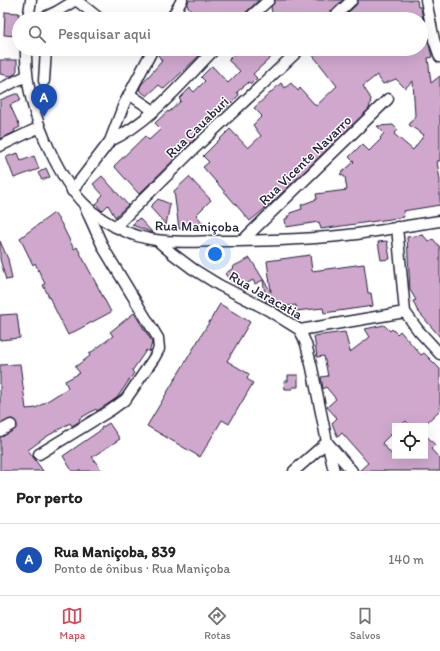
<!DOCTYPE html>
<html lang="pt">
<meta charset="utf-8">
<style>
:root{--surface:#fff;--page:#f2f2f2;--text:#222;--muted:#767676;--line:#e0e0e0;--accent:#d1495b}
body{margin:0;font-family:Itim,sans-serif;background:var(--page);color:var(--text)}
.controls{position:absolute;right:12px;bottom:12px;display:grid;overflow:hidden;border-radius:0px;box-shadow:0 4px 16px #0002}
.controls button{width:36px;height:36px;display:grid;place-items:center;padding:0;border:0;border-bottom:1px solid var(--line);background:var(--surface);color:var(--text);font:20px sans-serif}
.you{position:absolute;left:215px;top:254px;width:14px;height:14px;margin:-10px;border:3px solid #fff;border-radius:50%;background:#1a73e8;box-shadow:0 0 0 6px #1a73e833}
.badge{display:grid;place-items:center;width:26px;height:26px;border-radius:50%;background:var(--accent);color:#fff;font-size:13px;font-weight:700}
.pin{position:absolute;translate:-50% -33px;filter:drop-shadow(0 1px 2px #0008)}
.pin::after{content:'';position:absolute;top:21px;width:14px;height:12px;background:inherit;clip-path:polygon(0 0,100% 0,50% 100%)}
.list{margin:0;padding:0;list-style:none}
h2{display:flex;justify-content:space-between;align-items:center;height:52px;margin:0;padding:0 16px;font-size:17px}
h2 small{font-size:13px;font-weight:400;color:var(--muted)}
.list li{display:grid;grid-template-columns:26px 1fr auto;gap:12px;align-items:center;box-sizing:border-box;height:72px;padding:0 16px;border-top:1px solid var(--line)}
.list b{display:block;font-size:15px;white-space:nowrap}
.list p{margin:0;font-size:13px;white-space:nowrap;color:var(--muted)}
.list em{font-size:13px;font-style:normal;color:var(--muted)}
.icon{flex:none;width:22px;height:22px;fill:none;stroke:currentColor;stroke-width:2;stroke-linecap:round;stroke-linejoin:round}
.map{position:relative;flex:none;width:440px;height:471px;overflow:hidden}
.search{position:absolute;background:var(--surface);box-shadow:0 4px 16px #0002;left:12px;right:12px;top:12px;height:44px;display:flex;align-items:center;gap:10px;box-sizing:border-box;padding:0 14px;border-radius:22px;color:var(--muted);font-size:15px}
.sheet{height:124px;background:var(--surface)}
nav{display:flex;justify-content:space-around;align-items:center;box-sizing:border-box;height:56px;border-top:1px solid var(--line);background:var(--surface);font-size:11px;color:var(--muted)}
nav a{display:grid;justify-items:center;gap:2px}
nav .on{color:var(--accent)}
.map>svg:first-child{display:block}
.building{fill:#d0a8ce;stroke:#22223b}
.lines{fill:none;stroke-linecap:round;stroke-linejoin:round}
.minor-casing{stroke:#22223b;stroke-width:13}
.minor{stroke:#fff;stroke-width:10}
.labels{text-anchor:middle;stroke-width:3;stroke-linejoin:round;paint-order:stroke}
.street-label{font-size:14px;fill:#22223b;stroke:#fff}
</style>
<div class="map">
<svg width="440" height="471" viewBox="0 0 440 471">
<rect width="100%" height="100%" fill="#fff"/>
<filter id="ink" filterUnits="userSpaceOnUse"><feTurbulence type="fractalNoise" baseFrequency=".025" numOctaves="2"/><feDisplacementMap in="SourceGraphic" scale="8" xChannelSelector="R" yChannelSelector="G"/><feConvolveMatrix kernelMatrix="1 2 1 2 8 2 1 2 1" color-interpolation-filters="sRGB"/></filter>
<g filter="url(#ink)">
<path class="building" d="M 189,0 L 259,0 L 244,14 L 242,19 L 196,19 L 187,5 Z
M 275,0 L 343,0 L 328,14 L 326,19 L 273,19 L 271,7 Z
M 358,0 L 417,0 L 418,7 L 421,7 L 423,19 L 341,19 L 356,5 Z
M 5,12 L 19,13 L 18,36 L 4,35 Z
M 421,19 L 423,19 L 432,57 L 428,58 L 431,83 L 440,76 L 440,161 L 437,161 L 440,180 L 440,205 L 403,211 L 404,217 L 328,228 L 321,229 L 319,222 L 286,227 L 285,219 L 288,218 L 287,216 L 290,216 L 290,213 L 302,209 L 301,205 L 317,199 L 316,194 L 347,190 L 345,177 L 340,174 L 354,162 L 349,157 L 362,144 L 369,151 L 381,139 L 380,138 L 384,133 L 377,126 L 393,125 L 398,130 L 394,134 L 413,150 L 424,135 L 409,125 L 415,116 L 413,81 L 405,88 L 396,79 L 383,84 L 377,75 L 363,86 L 371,99 L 369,109 L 275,200 L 250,221 L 203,167 L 209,162 L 203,156 L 230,129 L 248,148 L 261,136 L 253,125 L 262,116 L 254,108 L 281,83 L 285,88 L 291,83 L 298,91 L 300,88 L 316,106 L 337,86 L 308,49 L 421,49 Z
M 162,49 L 197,49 L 201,54 L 164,89 L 159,85 L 147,96 L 139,90 L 141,85 L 162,61 L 158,55 Z
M 229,49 L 280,49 L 253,74 L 257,78 L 251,84 L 249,82 L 237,92 L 239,95 L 223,111 L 221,110 L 192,136 L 195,139 L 139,194 L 114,166 L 145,136 L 149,140 L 161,129 L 155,123 L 168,111 L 169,112 L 181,101 L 179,99 L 190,88 L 194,92 L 205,81 L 201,77 L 212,66 L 228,83 L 240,71 L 228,60 L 234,54 Z
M 0,60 L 17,60 L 17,70 L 15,74 L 11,76 L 0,74 Z
M 15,94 L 18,94 L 21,100 L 10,105 L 20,127 L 14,130 L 15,132 L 0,139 L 0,100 Z
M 18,153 L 21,161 L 34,156 L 39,169 L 14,178 L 6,157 Z
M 46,168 L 50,177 L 42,180 L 38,173 Z
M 102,176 L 128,205 L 115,217 L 108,205 L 102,211 L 96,204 L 100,200 L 99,199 L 103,195 L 93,184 Z
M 189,177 L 211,200 L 196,215 L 202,222 L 203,228 L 179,229 L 174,191 Z
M 158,199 L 170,204 L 166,225 L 150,207 Z
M 54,213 L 61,223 L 74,249 L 77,247 L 111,312 L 68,335 L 43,285 L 45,284 L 35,263 L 33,265 L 20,238 Z
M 139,218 L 153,233 L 132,225 Z
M 423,235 L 429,242 L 433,239 L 440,247 L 440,337 L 417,310 L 413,301 L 416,300 L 410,290 L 407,237 Z
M 0,241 L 8,259 L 12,279 L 6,280 L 0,259 Z
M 387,241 L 390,259 L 381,260 L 378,242 Z
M 310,255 L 312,271 L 364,264 L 368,293 L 371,293 L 373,306 L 324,313 L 323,308 L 296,311 L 296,305 L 280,307 L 283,311 L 266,302 L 263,280 L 255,284 L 253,280 L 244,285 L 241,288 L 230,280 L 225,274 L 233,268 L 232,267 L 250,258 L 271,292 L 267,261 Z
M 220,304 L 250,322 L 227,361 L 249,374 L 247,379 L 253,383 L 229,424 L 222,420 L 200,457 L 147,426 Z
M 134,313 L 151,340 L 152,343 L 149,352 L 146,350 L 145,352 L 132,371 L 134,373 L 117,398 L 97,411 L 96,409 L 79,419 L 80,421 L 72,426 L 70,423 L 46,437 L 28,450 L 43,471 L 0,471 L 0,437 L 14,430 L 17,425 L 16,422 L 12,419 L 0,424 L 0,365 L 20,364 L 26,409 L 36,408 L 68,388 L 65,381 L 80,373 L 75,367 L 90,356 L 89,354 L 113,336 L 110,332 Z
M 17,314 L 20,338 L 0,340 L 0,315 Z
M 384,325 L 390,331 L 392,329 L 397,334 L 400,331 L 421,355 L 424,353 L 440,369 L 440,410 L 423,426 L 410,426 L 406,421 L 400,426 L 395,426 L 395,430 L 382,443 L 393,456 L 425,456 L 425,434 L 435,445 L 431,449 L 440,459 L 440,471 L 359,471 L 368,463 L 342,433 L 338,437 L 335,431 L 332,423 L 337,418 L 327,407 L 336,399 L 326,387 L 323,389 L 321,377 L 328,376 L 324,356 L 317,357 L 314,336 L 345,332 L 350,352 L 370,337 L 365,329 Z
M 288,375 L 298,375 L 298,387 L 292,387 L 293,389 L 285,389 L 284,381 L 288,381 Z
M 109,423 L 120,439 L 92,457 L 102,471 L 72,471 L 63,456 L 101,430 L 101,428 Z"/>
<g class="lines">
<defs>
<path id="minor" d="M 76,0 L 100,19
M 426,0 L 434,40 L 440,57
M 28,19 L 31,0
M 41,19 L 56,12 L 76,0
M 171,19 L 182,0
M 248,19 L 269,0
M 332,19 L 352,0
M 26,49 C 25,87 35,120 51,153 C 70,192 88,217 129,233 C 156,244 186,242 215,241 C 262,241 310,240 357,234 C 384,230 412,225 440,221
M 44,81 L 46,49
M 0,89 L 26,76
M 129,94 L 154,111
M 110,141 C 151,122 183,81 215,49
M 0,146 L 40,127
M 72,191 L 110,141 L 124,104 L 153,49
M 115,227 L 196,147 L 300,49
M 397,227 L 405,312 L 418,330 L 440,354
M 242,241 L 388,99
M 159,242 L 173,254 L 193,269 L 219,285 L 268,310 L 300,330 L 306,344 L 312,368 L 327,442 L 334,471
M 300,330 L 405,312
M 0,431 L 11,425
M 39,454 L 111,410 L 126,399 L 154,358 L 159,349 L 158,338 L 104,249 L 85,207
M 294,471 L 327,442 L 352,471"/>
</defs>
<use href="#minor" class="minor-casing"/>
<use href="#minor" class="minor"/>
</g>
</g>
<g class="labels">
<g class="street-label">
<text transform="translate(197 127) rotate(-44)" y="5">Rua Cauaburi</text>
<text transform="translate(305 160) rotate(-44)" y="5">Rua Vicente Navarro</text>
<text transform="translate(197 226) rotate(1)" y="5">Rua Maniçoba</text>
<text transform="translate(266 295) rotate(30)" y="5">Rua Jaracatia</text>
</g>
</g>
</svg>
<div class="controls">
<button><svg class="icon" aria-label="locate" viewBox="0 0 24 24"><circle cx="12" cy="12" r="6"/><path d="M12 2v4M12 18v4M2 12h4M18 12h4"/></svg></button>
</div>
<div class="you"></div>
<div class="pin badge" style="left:44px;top:117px;background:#1a4fb4">A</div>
<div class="search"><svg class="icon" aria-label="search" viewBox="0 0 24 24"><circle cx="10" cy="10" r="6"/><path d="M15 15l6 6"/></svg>Pesquisar aqui</div>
</div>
<section class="sheet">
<h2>Por perto<small></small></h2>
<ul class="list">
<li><span class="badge" style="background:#1a4fb4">A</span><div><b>Rua Maniçoba, 839</b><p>Ponto de ônibus · Rua Maniçoba</p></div><em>140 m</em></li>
</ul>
</section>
<nav>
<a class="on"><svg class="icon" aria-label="map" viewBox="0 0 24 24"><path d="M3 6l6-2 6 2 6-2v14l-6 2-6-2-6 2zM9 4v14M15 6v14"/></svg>Mapa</a>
<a><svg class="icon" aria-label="directions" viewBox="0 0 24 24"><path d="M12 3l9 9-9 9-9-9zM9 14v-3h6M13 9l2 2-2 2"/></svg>Rotas</a>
<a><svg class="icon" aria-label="saved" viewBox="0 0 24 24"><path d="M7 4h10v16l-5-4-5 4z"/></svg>Salvos</a>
</nav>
